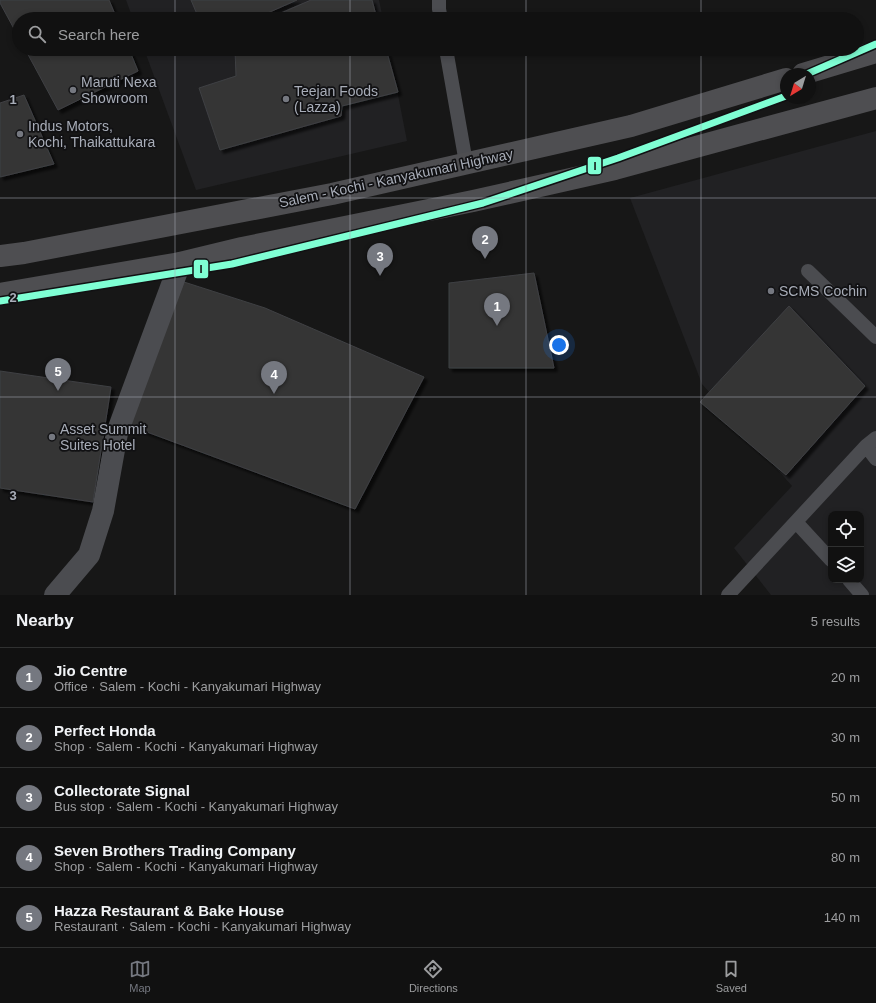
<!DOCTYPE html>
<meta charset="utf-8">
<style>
:root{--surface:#111;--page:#1e1f1f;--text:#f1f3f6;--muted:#9c9d9f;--line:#303131;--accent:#757880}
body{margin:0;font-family:Helvetica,sans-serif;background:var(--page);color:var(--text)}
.controls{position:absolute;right:12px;bottom:12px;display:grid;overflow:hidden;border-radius:8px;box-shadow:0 2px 6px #0003}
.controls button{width:36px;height:36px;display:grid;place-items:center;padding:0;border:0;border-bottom:1px solid var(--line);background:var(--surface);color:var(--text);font:20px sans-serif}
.compass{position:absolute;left:780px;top:68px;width:36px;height:36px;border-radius:50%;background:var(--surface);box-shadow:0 2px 6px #0003;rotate:218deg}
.you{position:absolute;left:559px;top:345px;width:14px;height:14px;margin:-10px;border:3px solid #fff;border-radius:50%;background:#1a73e8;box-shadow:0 0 0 6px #1a73e833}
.badge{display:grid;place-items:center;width:26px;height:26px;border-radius:50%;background:var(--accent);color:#fff;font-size:13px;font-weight:700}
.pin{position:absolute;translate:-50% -33px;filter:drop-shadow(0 1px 2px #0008)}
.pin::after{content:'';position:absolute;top:21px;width:14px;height:12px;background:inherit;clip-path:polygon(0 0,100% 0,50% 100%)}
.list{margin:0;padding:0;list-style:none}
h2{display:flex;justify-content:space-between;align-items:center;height:52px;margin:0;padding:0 16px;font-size:17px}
h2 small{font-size:13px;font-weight:400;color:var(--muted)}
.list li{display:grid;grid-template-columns:26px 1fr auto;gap:12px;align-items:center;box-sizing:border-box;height:60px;padding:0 16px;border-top:1px solid var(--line)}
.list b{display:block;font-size:15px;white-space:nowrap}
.list p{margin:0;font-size:13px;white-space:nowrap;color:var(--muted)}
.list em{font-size:13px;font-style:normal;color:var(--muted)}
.icon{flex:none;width:22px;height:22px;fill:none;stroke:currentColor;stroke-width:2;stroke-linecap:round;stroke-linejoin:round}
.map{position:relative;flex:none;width:876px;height:595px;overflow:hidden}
.search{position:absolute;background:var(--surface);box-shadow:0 2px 6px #0003;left:12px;right:12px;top:12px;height:44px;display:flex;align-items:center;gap:10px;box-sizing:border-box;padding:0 14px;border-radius:22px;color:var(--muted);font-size:15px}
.sheet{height:352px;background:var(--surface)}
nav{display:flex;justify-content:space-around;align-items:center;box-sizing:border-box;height:56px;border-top:1px solid var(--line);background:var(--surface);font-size:11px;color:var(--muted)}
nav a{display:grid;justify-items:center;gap:2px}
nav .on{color:var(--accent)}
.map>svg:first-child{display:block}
.built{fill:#212123;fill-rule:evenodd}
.building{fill:#353536;stroke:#3f4043;filter:url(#shadow)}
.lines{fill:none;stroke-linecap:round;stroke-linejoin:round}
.lane{stroke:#4b4c50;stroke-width:14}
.street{stroke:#4b4c50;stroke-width:22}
.highway{stroke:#4e4e51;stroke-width:22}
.metro-1-casing{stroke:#111113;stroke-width:10}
.metro-1{stroke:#7fffd4;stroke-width:7}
.grid{fill:none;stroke:#a8adb8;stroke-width:1;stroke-opacity:0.55}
.poi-dot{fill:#757880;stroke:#111113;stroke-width:1.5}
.labels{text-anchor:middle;stroke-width:3.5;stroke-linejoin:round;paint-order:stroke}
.poi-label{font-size:14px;fill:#a8adb8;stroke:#111113;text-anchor:start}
.street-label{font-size:14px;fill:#a8adb8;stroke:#111113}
.grid-label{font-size:13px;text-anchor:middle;font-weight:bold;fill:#a8adb8;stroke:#111113;stroke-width:3.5;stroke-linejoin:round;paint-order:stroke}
.line-badge{stroke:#111113;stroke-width:1.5}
.pale-badge-label{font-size:11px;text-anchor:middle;font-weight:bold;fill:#111}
</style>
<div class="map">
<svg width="876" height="595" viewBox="0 0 876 595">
<defs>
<filter id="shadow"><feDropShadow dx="3.5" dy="3.5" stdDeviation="1" flood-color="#0009"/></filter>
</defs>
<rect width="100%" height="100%" fill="#171717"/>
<path class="built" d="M 126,0 L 379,0 L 383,19 L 133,19 Z
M 144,49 L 389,49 L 407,141 L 196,190 Z
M 876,131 L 876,595 L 771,595 L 734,548 L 792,486 L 702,384 L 630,198 ZM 831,514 L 861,514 L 861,580 L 831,580 Z"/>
<path class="building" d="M 0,0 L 109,0 L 117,19 L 19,19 L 19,38 L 0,3 Z
M 191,0 L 297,0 L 254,19 L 199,19 Z
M 311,0 L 372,0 L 377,19 L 267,19 Z
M 25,49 L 129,49 L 138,71 L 58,110 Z
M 235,49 L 386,49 L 398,92 L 342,106 L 341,116 L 220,150 L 199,88 L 236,76 Z
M 24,95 L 54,164 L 0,177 L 0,103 Z
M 534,273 L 554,368 L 449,368 L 449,283 Z
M 184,282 L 265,308 L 424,377 L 355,509 L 128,425 Z
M 789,306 L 865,386 L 786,475 L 700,402 Z
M 0,371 L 111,387 L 93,502 L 0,488 Z"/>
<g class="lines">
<path class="lane" d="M 439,0 L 439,9 L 441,19
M 446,49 L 466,163
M 808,271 L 876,337
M 876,438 L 866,446 L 876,459
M 796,522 L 831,560
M 849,580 L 862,595
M 728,595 L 866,446"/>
<path class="street" d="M 55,595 L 89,555 L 103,511 L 117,433 L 180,263"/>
<path class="highway" d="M 803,74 L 876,52
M 0,256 L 24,253 L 332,194 L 631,126 L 786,79
M 0,294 L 180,263 L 242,248 L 473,201 L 615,169 L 876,98"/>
<defs>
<path id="metro-1" d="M 807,74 L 876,44
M 0,301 L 232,264 L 483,203 L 618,158 L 786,96"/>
</defs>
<use href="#metro-1" class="metro-1-casing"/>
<use href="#metro-1" class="metro-1"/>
</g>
<path class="grid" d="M 175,0 L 175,19M 350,0 L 350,19M 526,0 L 526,19M 701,0 L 701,19M 175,49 L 175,595M 350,49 L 350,595M 526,49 L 526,595M 701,49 L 701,595M 0,198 L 876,198M 0,397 L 876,397"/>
<g class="poi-dot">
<circle cx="73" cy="90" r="4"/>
<circle cx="286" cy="99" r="4"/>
<circle cx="20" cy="134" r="4"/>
<circle cx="771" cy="291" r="4"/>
<circle cx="52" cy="437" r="4"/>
</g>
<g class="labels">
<g class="poi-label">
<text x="81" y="87">Maruti Nexa<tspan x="81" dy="16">Showroom</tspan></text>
<text x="294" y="96">Teejan Foods<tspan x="294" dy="16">(Lazza)</tspan></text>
<text x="28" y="131">Indus Motors,<tspan x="28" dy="16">Kochi, Thaikattukara</tspan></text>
<text x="779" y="296">SCMS Cochin</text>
<text x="60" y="434">Asset Summit<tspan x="60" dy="16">Suites Hotel</tspan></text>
</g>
<g class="street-label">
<text transform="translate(396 178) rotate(-12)" y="5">Salem - Kochi - Kanyakumari Highway</text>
</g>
</g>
<g class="grid-label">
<text x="13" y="104">1</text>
<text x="13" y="302">2</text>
<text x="13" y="500">3</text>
</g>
<g class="line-badge">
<rect x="587" y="156" width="15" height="19" rx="4" fill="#7fffd4"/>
<rect x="193" y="259" width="16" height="20" rx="4" fill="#7fffd4"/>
</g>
<g class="pale-badge-label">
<text x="595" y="170">I</text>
<text x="201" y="273">I</text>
</g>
</svg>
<div class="controls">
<button><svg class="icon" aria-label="locate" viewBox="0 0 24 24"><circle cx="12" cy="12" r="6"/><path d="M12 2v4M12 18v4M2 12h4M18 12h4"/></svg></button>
<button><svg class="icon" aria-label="layers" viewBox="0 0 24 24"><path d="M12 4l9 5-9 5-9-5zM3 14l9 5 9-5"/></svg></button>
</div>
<svg class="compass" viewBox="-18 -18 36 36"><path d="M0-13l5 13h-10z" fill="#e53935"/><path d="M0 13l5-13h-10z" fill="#9c9d9f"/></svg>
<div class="you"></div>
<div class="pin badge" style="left:497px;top:326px">1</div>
<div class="pin badge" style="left:485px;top:259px">2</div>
<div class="pin badge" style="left:380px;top:276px">3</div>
<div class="pin badge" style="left:274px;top:394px">4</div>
<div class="pin badge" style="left:58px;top:391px">5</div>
<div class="search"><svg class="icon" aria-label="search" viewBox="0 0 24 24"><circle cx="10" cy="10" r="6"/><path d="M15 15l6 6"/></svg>Search here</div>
</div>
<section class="sheet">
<h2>Nearby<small>5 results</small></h2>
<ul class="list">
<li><span class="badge">1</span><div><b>Jio Centre</b><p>Office · Salem - Kochi - Kanyakumari Highway</p></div><em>20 m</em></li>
<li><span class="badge">2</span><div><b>Perfect Honda</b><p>Shop · Salem - Kochi - Kanyakumari Highway</p></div><em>30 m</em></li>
<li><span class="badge">3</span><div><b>Collectorate Signal</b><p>Bus stop · Salem - Kochi - Kanyakumari Highway</p></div><em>50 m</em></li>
<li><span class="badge">4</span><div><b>Seven Brothers Trading Company</b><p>Shop · Salem - Kochi - Kanyakumari Highway</p></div><em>80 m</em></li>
<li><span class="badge">5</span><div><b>Hazza Restaurant &amp; Bake House</b><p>Restaurant · Salem - Kochi - Kanyakumari Highway</p></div><em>140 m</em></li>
</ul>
</section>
<nav>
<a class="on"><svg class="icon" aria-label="map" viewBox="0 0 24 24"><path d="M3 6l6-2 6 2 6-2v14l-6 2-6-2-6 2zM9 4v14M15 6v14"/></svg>Map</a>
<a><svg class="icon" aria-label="directions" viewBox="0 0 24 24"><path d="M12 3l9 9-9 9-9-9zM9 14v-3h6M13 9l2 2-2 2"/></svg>Directions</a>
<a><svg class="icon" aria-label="saved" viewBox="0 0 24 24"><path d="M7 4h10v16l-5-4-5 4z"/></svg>Saved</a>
</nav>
